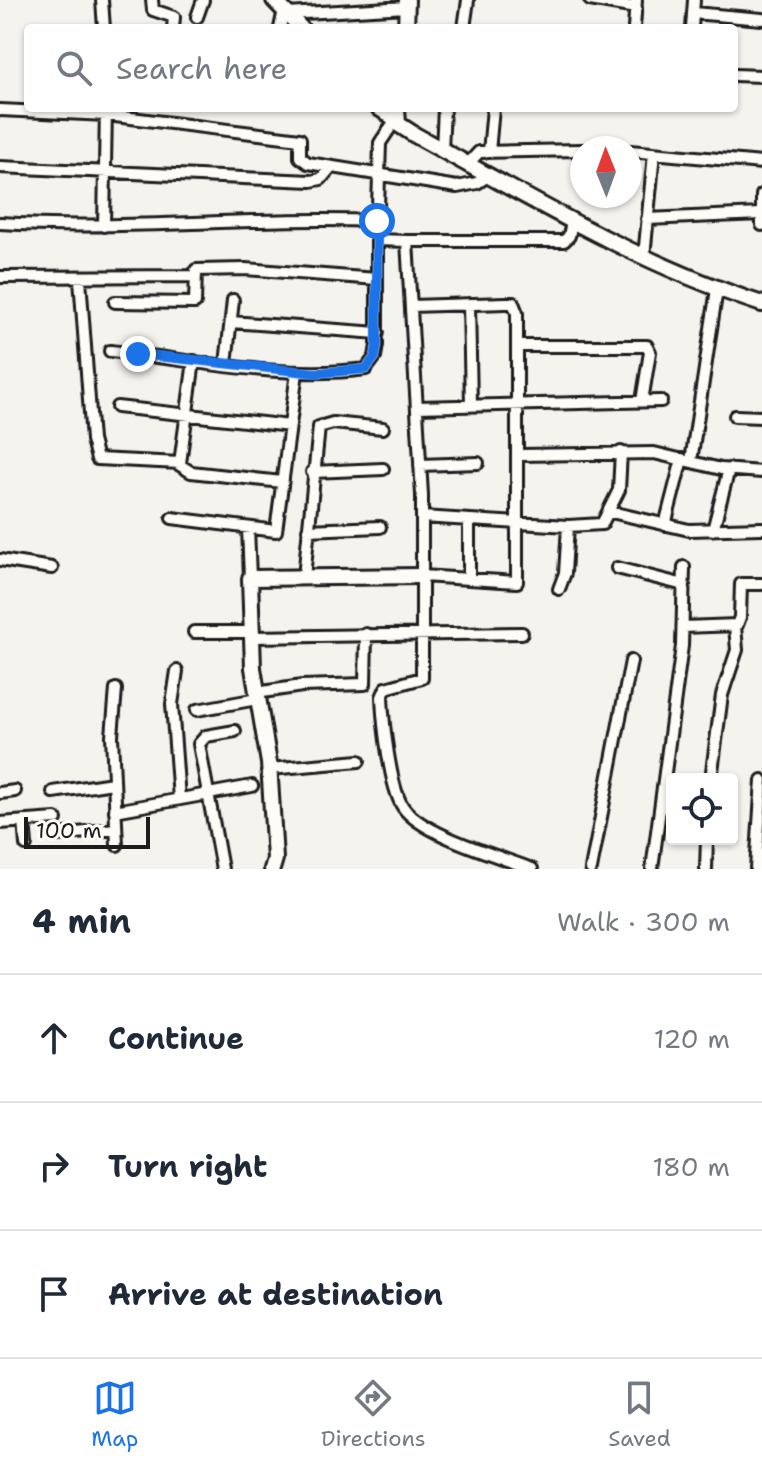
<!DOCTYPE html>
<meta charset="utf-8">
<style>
:root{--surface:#fff;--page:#f6f6f7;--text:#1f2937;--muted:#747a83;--line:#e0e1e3;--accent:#1a73e8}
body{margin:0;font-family:"Shantell Sans",sans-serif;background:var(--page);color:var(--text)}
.controls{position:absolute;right:24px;bottom:24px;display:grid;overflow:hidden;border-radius:8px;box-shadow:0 2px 6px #0004}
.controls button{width:72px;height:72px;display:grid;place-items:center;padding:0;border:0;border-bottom:2px solid var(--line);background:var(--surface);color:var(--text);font:40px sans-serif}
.compass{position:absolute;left:570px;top:136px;width:72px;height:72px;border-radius:50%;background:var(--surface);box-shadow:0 2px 6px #0004;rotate:359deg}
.scale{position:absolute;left:24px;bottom:20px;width:126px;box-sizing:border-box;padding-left:8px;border:4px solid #1c1c1c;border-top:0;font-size:22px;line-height:28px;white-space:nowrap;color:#1c1c1c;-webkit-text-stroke:6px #fdfcf7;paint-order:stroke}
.stop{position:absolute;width:24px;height:24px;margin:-18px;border:6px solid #1a73e8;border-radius:50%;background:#fff}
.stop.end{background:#1a73e8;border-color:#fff;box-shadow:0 2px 8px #0008}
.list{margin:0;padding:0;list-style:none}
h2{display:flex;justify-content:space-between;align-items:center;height:104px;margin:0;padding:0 32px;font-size:34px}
h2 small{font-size:26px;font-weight:400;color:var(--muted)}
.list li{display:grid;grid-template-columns:52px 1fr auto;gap:24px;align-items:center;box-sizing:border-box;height:128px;padding:0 32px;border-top:2px solid var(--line)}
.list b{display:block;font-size:30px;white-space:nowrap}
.list em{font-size:26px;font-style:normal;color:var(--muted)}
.icon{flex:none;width:44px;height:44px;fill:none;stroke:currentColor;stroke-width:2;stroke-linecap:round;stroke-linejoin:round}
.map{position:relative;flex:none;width:762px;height:869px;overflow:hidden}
.search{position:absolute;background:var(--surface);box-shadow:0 2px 6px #0004;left:24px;right:24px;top:24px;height:88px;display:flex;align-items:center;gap:20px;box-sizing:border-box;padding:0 28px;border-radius:8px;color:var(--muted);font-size:30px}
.sheet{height:488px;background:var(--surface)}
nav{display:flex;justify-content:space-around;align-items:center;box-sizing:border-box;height:112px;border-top:2px solid var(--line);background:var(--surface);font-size:22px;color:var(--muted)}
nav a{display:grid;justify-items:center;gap:4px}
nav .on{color:var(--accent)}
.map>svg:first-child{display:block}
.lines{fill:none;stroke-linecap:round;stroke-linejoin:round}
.street-casing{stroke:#1c1c1c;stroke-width:16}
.secondary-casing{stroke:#1c1c1c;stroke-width:20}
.street{stroke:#fdfcf7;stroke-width:10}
.secondary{stroke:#fdfcf7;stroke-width:14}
.route{stroke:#1a73e8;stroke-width:10}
</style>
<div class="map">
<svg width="762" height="869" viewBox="0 0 762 869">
<rect width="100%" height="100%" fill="#f4f3ee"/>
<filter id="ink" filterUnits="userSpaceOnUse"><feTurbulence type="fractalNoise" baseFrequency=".0125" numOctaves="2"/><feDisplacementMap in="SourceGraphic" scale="16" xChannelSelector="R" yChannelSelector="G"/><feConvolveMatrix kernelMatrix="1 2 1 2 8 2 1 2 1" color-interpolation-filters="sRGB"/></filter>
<g filter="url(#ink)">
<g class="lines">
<defs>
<path id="street" d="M 102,0 L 104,28
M 152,0 L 153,10 L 174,17 L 173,28
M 590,0 L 636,8
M 693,13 L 762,19
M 287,14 L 407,7
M 197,17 L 203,0
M 280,28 L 284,10
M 464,28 L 468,0
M 634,28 L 636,0
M 692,28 L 694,0
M 734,75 L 762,76
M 0,110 L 107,115 L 300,139 L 300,157 L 308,163 L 457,187 L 477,183 L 489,175
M 396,119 L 380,143 L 377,240 L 407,241 L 422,495 L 422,678 L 386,688 L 382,697 C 383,722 390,788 403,807 C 422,835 499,856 532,869
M 442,150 L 444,108
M 630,151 L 762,163
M 489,152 L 493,108
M 468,164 L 479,152 L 582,150
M 0,167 L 311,181 L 321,179 L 331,167
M 762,195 L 762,225
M 647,219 L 761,214
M 0,223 C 126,231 251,216 377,221
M 104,226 L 106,108
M 407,241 L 564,241 L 569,236 L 572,222
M 644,257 L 654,153
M 0,277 L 196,276
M 80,279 L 92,440 L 97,459 L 180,463 L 194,361
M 115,302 L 195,303 L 196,270 L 245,269 L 377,279
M 469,304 L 471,405
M 411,306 L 506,303 L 513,303 L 517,313 L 517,582 L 422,576
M 231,322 L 378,333
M 517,346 L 647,346 L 650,352 L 642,401
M 110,351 C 193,360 282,380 366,369 L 375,357 L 377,345 L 377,240
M 226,364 L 233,300
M 117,407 L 290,426
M 417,407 L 661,401
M 735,416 L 762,417
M 519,455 L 654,453 L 721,469 L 762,472
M 691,461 L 717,289
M 178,464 L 191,472 L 282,482
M 420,465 L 478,463
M 312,472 L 383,469
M 611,512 L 689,530 L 762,528
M 422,517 L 568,526 L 602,524 L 619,490 L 621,452
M 172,518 L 276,531 L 297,372
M 469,520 L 469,579
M 665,525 L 682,459
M 248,528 L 250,578
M 308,530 L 380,527
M 713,530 L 729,469
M 0,560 L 52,568
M 617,568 L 684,585
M 304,577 L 319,427 L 333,423 L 383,428
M 559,589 L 565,573 L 568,526
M 683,627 L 737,625 L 740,617 L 741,584 L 762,584
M 194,632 L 251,632
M 252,637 L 522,633
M 177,671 L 172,704 L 179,799
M 116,689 L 112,736 L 117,845
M 256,693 L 302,686 L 365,684 L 366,634
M 197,710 L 257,699
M 270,769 L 359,761
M 711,779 L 722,695 L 737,650 L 735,626
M 53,792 L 113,783
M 0,793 L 15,791
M 115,811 L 252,786
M 24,821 L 26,845
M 0,823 L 56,819
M 57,835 L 116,829
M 222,869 L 199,744 L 206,736 L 235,731
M 591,869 L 631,661
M 652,869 L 682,646 L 684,567
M 706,869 L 707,839
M 756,869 L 762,780"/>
<path id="secondary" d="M 274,0 L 301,28
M 406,28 L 407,0
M 379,108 L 396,119
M 397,108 L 398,124 L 415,135 C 528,197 639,264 762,304
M 272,869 L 275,859 L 269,763 L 253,668 L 250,578 L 422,576"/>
</defs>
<use href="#street" class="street-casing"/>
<use href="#secondary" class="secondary-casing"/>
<use href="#street" class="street"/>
<use href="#secondary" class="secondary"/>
</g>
</g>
<g class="lines" filter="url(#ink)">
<path class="route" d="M 138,354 L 316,373 L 366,369 L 375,357 L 377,345 L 377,221"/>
</g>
</svg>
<div class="controls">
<button><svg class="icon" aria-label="locate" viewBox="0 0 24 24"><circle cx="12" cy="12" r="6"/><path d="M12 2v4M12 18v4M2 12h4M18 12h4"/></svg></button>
</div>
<svg class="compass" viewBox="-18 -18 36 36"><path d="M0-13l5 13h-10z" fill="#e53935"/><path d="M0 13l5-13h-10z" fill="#747a83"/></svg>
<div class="scale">100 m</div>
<div class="stop" style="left:377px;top:221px"></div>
<div class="stop end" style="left:138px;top:354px"></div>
<div class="search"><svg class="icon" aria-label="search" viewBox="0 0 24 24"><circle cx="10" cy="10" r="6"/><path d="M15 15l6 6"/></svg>Search here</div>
</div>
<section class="sheet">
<h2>4 min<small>Walk · 300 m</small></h2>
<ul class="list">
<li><svg class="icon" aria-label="ahead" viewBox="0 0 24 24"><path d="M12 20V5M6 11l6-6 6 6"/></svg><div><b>Continue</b></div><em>120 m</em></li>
<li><svg class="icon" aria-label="right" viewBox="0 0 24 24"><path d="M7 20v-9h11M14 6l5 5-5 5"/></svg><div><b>Turn right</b></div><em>180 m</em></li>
<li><svg class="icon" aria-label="arrive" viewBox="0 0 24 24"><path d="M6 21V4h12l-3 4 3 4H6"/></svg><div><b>Arrive at destination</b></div></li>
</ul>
</section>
<nav>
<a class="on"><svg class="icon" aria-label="map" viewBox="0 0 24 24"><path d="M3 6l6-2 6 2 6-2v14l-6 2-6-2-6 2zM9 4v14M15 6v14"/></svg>Map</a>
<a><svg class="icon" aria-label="directions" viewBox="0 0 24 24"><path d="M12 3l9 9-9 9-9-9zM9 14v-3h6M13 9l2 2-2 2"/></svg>Directions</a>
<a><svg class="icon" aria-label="saved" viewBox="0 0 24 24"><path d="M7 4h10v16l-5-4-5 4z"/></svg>Saved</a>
</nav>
